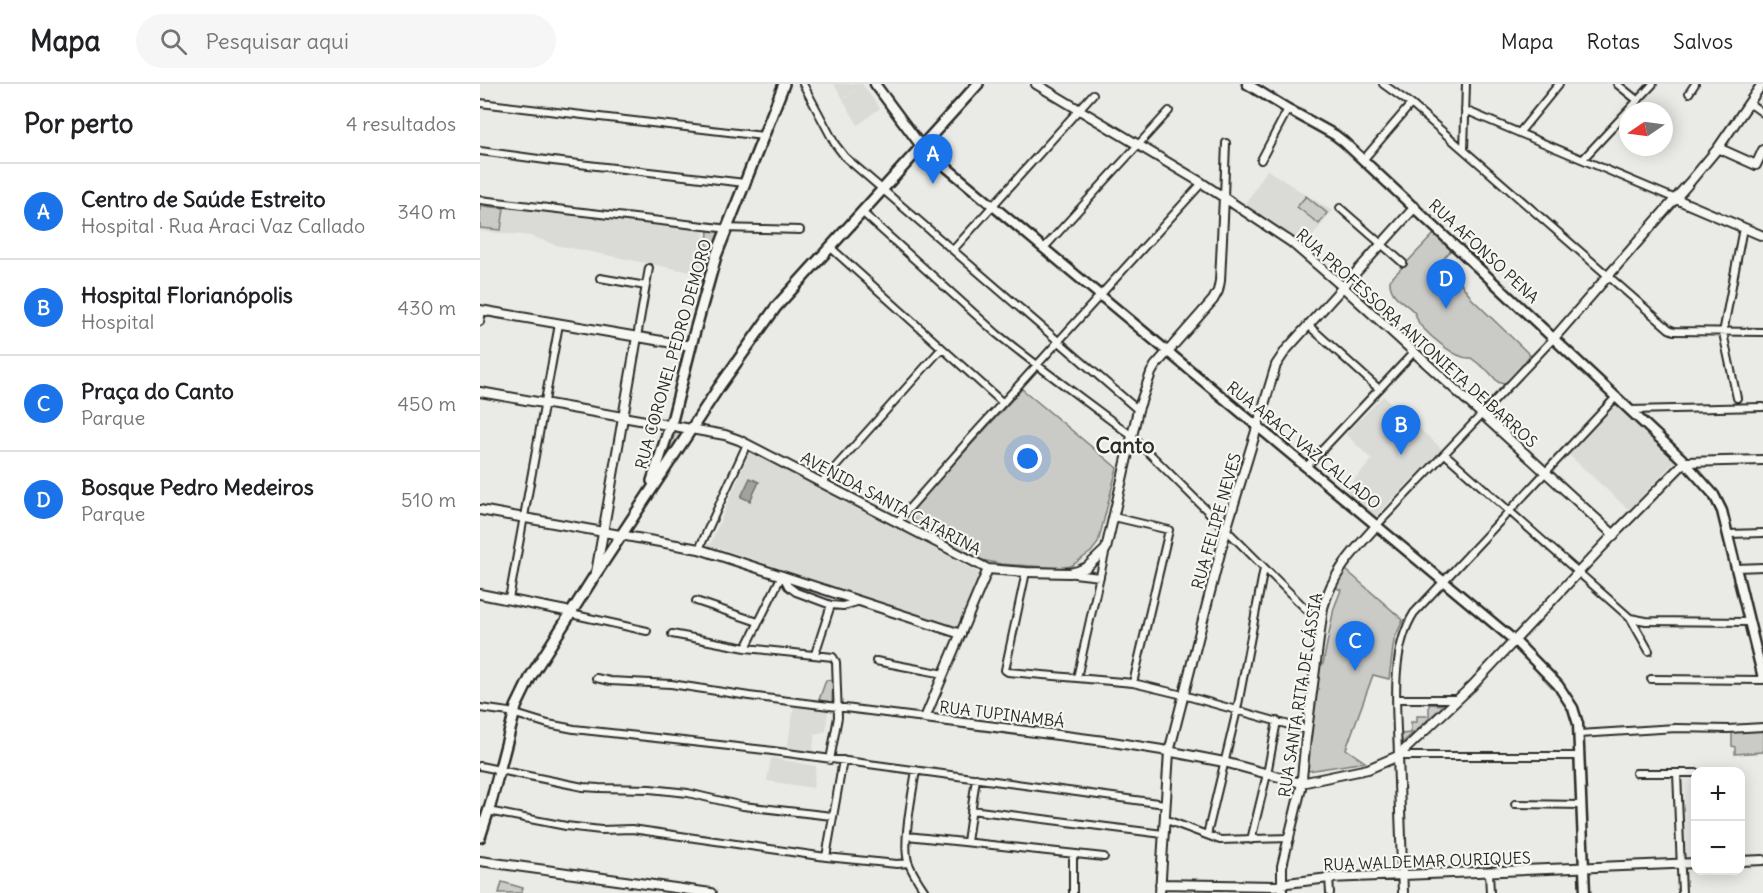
<!DOCTYPE html>
<html lang="pt">
<meta charset="utf-8">
<style>
:root{--surface:#fff;--page:#f6f6f6;--text:#202124;--muted:#757577;--line:#e0e0e0;--accent:#1a73e8}
body{margin:0;font-family:Delius,sans-serif;background:var(--page);color:var(--text)}
.controls{position:absolute;right:18px;bottom:18px;display:grid;overflow:hidden;border-radius:12px;box-shadow:0 3px 15px #0003}
.controls button{width:54px;height:54px;display:grid;place-items:center;padding:0;border:0;border-bottom:2px solid var(--line);background:var(--surface);color:var(--text);font:30px sans-serif}
.compass{position:absolute;left:1139px;top:18px;width:54px;height:54px;border-radius:50%;background:var(--surface);box-shadow:0 3px 15px #0003;rotate:257deg}
.you{position:absolute;left:548px;top:375px;width:21px;height:21px;margin:-15px;border:4px solid #fff;border-radius:50%;background:#1a73e8;box-shadow:0 0 0 9px #1a73e833}
.badge{display:grid;place-items:center;width:39px;height:39px;border-radius:50%;background:var(--accent);color:#fff;font-size:20px;font-weight:700}
.pin{position:absolute;translate:-50% -50px;filter:drop-shadow(0 2px 3px #0008)}
.pin::after{content:'';position:absolute;top:32px;width:21px;height:18px;background:inherit;clip-path:polygon(0 0,100% 0,50% 100%)}
.list{margin:0;padding:0;list-style:none}
h2{display:flex;justify-content:space-between;align-items:center;height:78px;margin:0;padding:0 24px;font-size:26px}
h2 small{font-size:20px;font-weight:400;color:var(--muted)}
.list li{display:grid;grid-template-columns:39px 1fr auto;gap:18px;align-items:center;box-sizing:border-box;height:96px;padding:0 24px;border-top:2px solid var(--line)}
.list b{display:block;font-size:22px;white-space:nowrap}
.list p{margin:0;font-size:20px;white-space:nowrap;color:var(--muted)}
.list em{font-size:20px;font-style:normal;color:var(--muted)}
.icon{flex:none;width:33px;height:33px;fill:none;stroke:currentColor;stroke-width:2;stroke-linecap:round;stroke-linejoin:round}
.map{position:relative;flex:none;width:1283px;height:809px;overflow:hidden}
header{display:flex;align-items:center;gap:36px;box-sizing:border-box;height:84px;padding:0 30px;background:var(--surface);border-bottom:2px solid var(--line)}
header strong{font-size:28px}
nav{display:flex;gap:33px;margin-inline-start:auto;font-size:21px}
.search{width:420px;height:54px;background:var(--page);display:flex;align-items:center;gap:15px;box-sizing:border-box;padding:0 21px;border-radius:33px;color:var(--muted);font-size:22px}
main{display:flex}
aside{flex:1;background:var(--surface)}
.map>svg:first-child{display:block}
.built{fill:#dadad6}
.green{fill:#cacac7;stroke:#7a7a79;stroke-width:1.5}
.water{fill:#a1a19e;stroke:#727270;stroke-width:1.5}
.lines{fill:none;stroke-linecap:round;stroke-linejoin:round}
.minor-casing{stroke:#2b2b2b;stroke-width:10}
.tertiary-casing{stroke:#2b2b2b;stroke-width:12}
.secondary-casing{stroke:#2b2b2b;stroke-width:13}
.primary-casing{stroke:#2b2b2b;stroke-width:14}
.minor{stroke:#f6f6f2;stroke-width:6}
.tertiary{stroke:#f6f6f2;stroke-width:8}
.secondary{stroke:#f6f6f2;stroke-width:8}
.primary{stroke:#f6f6f2;stroke-width:9}
.labels{text-anchor:middle;stroke-width:4.5;stroke-linejoin:round;paint-order:stroke}
.street-label{font-size:16px;fill:#2b2b2b;stroke:#f6f6f2}
.district-label{font-size:22px;font-weight:bold;fill:#2b2b2b;stroke:#f6f6f2}
</style>
<header>
<strong>Mapa</strong>
<div class="search"><svg class="icon" aria-label="search" viewBox="0 0 24 24"><circle cx="10" cy="10" r="6"/><path d="M15 15l6 6"/></svg>Pesquisar aqui</div>
<nav><a>Mapa</a><a>Rotas</a><a>Salvos</a></nav>
</header>
<main>
<aside>
<h2>Por perto<small>4 resultados</small></h2>
<ul class="list">
<li><span class="badge">A</span><div><b>Centro de Saúde Estreito</b><p>Hospital · Rua Araci Vaz Callado</p></div><em>340 m</em></li>
<li><span class="badge">B</span><div><b>Hospital Florianópolis</b><p>Hospital</p></div><em>430 m</em></li>
<li><span class="badge">C</span><div><b>Praça do Canto</b><p>Parque</p></div><em>450 m</em></li>
<li><span class="badge">D</span><div><b>Bosque Pedro Medeiros</b><p>Parque</p></div><em>510 m</em></li>
</ul>
</aside>
<div class="map">
<svg width="1283" height="809" viewBox="0 0 1283 809">
<rect width="100%" height="100%" fill="#eaeae6"/>
<filter id="ink" filterUnits="userSpaceOnUse"><feTurbulence type="fractalNoise" baseFrequency=".0167" numOctaves="2"/><feDisplacementMap in="SourceGraphic" scale="12" xChannelSelector="R" yChannelSelector="G"/><feConvolveMatrix kernelMatrix="1 2 1 2 8 2 1 2 1" color-interpolation-filters="sRGB"/></filter>
<g filter="url(#ink)">
<path class="built" d="M 354,0 L 382,0 L 400,24 L 378,41 L 363,16 L 377,5 L 363,15 Z
M 787,86 L 852,127 L 826,161 L 765,121 Z
M 0,120 L 224,146 L 221,190 L 76,161 L 51,152 L 0,147 Z
M 903,312 L 962,365 L 894,434 L 863,408 L 892,376 L 866,350 Z
M 1137,319 L 1197,375 L 1149,426 L 1089,371 Z
M 270,367 L 341,402 L 501,490 L 478,543 L 230,461 Z
M 314,622 L 348,625 L 346,647 L 335,650 L 332,671 L 307,666 Z
M 291,674 L 336,682 L 333,704 L 287,697 Z"/>
<path class="green" d="M 826,112 L 847,129 L 839,140 L 817,123 Z
M 0,122 L 24,124 L 21,146 L 0,144 Z
M 228,146 L 241,148 L 230,180 L 228,181 L 226,179 Z
M 954,150 L 971,166 L 956,184 L 966,195 L 975,191 L 992,215 L 1050,271 L 1031,295 L 1023,300 L 1018,298 L 1008,287 L 991,274 C 976,276 950,252 940,241 C 937,237 937,232 934,228 C 924,217 909,213 910,196 Z
M 542,305 L 637,384 L 618,459 L 611,468 L 591,482 L 579,484 L 521,480 L 502,476 L 437,443 C 432,433 431,428 438,419 Z
M 197,348 L 203,348 L 205,350 L 186,376 L 193,351 Z
M 865,485 L 923,536 L 914,556 L 909,595 L 893,591 L 866,665 L 885,678 L 828,687 L 826,686 L 840,582 L 843,580 L 854,524 L 861,506 L 854,503 Z
M 346,596 L 353,597 L 352,618 L 339,616 Z
M 949,620 L 964,621 L 922,659 L 921,650 L 931,649 L 931,638 L 937,638 L 937,632 L 949,632 Z
M 1283,645 L 1283,668 L 1255,670 L 1255,663 L 1252,662 L 1252,647 Z
M 22,798 L 43,804 L 41,809 L 19,809 Z"/>
<path class="water" d="M 270,394 L 279,398 L 270,417 L 261,413 Z"/>
<g class="lines">
<defs>
<path id="minor" d="M 323,0 L 355,60 L 365,73 L 658,326
M 903,0 L 931,20 L 1189,245 L 1194,247 L 1283,248
M 1137,0 L 1157,16
M 1209,9 L 1215,0
M 0,19 L 283,52
M 1269,19 L 1283,29
M 985,26 L 1196,115
M 1039,49 L 1079,0
M 984,66 L 986,0
M 0,67 L 73,77 L 265,99
M 884,75 L 931,20
M 1103,75 L 1173,0
M 781,76 L 808,25
M 744,113 L 746,59
M 0,116 L 241,144 L 320,146
M 860,124 L 923,179
M 382,128 L 517,250 L 557,281 L 652,352 L 841,540
M 350,163 L 523,319
M 564,164 L 689,27
M 473,166 L 613,10
M 120,194 L 166,202
M 0,238 L 2,227
M 828,241 L 899,305
M 157,253 L 169,184
M 1257,314 L 1243,249 L 1263,144
M 1150,326 L 1283,323
M 965,370 L 1150,534 L 1166,537 L 1269,538
M 827,382 L 934,268
M 342,398 L 462,264
M 634,433 L 689,446 L 653,599
M 418,437 L 489,356 L 722,99
M 897,441 L 1074,254
M 1248,450 L 1283,449
M 219,465 L 267,360
M 1256,484 L 1283,483
M 546,488 L 525,586 L 528,588 L 653,599 L 703,611 L 827,646
M 594,490 L 620,493
M 303,492 L 308,502 L 316,508 L 351,521 L 363,522 L 380,517
M 29,515 L 79,240
M 216,517 L 278,538
M 91,530 L 167,547
M 1151,535 L 1169,567
M 192,550 L 266,564 L 353,573 L 356,578 L 358,633 L 350,676
M 266,564 L 302,491
M 335,570 L 351,521
M 396,577 L 464,590
M 116,594 L 130,597 L 191,600 L 269,612 L 445,634
M 597,594 L 626,465
M 1171,595 L 1283,596
M 917,615 L 977,615
M 0,624 L 29,628 L 68,640 L 94,645 L 285,666 L 685,720
M 1099,650 L 1196,644 L 1248,645 L 1283,643
M 1100,672 L 918,672 C 917,627 909,568 934,529 L 1136,313
M 0,682 L 103,703 L 119,704 L 170,705 L 208,709 L 263,722 L 352,732
M 436,686 C 433,707 421,763 429,780 C 433,790 440,800 446,809
M 1156,689 L 1216,689
M 1197,689 L 1202,809
M 1035,720 L 1102,721
M 491,726 L 683,750
M 8,727 L 86,742 L 121,746 L 152,745 L 346,773 L 417,780 L 428,779
M 684,735 L 740,756 L 810,754
M 727,751 L 757,626 L 784,484
M 427,752 L 624,773
M 771,756 L 787,690 L 797,637
M 487,758 L 496,694
M 346,773 L 363,676
M 1009,788 L 1010,809
M 849,794 L 850,809
M 593,809 L 593,770"/>
<path id="tertiary" d="M 556,0 L 722,99 L 811,158 L 863,203 L 1134,451
M 1238,64 L 1276,81 L 1283,66
M 1196,115 L 1283,152
M 0,226 L 211,262
M 1074,254 L 1209,99 L 1238,64 L 1282,0
M 0,308 L 245,351 L 259,356 L 508,485 L 546,488 L 590,489 L 598,487 L 607,483 L 626,465 L 658,326 L 671,289 L 675,282 L 733,216 L 738,207 L 740,197 L 744,113
M 0,426 L 219,465 L 481,550
M 508,485 L 445,634 L 632,658 L 682,666 L 744,678 L 821,699 L 888,685 L 918,672 L 992,602 L 1138,446 L 1205,378 L 1283,376
M 116,489 L 157,253
M 0,510 L 86,527 L 91,530
M 918,672 L 923,809
M 0,777 L 231,809
M 1260,777 L 1283,776
M 680,800 L 796,802 L 807,799 L 849,794 L 1216,779
M 680,809 L 689,668 L 746,446 L 796,281 L 806,266 L 935,123
M 802,809 L 802,782 L 821,704 L 826,654 L 843,524 C 853,488 873,468 897,441"/>
<path id="secondary" d="M 395,0 L 441,62 L 1035,557 L 1078,601 L 1093,624 L 1098,640 L 1105,809
M 767,0 L 808,25 L 855,51 L 864,58 L 1202,375 L 1234,411 L 1242,427 L 1283,594"/>
<path id="primary" d="M 172,397 L 193,333 L 213,254 L 236,172 L 304,0
M 0,753 L 10,722 L 36,623 L 51,592 L 115,491 L 239,303 L 296,223 L 498,0"/>
</defs>
<use href="#minor" class="minor-casing"/>
<use href="#tertiary" class="tertiary-casing"/>
<use href="#secondary" class="secondary-casing"/>
<use href="#primary" class="primary-casing"/>
<use href="#minor" class="minor"/>
<use href="#tertiary" class="tertiary"/>
<use href="#secondary" class="secondary"/>
<use href="#primary" class="primary"/>
</g>
</g>
<g class="labels">
<g class="street-label">
<text transform="translate(1004 167) rotate(43)" y="6">RUA AFONSO PENA</text>
<text transform="translate(937 254) rotate(42)" y="6">RUA PROFESSORA ANTONIETA DE BARROS</text>
<text transform="translate(193 270) rotate(-74)" y="6">RUA CORONEL PEDRO DEMORO</text>
<text transform="translate(824 361) rotate(39)" y="6">RUA ARACI VAZ CALLADO</text>
<text transform="translate(411 419) rotate(28)" y="6">AVENIDA SANTA CATARINA</text>
<text transform="translate(736 437) rotate(-74)" y="6">RUA FELIPE NEVES</text>
<text transform="translate(820 611) rotate(-81)" y="6">RUA SANTA RITA DE CÁSSIA</text>
<text transform="translate(522 630) rotate(7)" y="6">RUA TUPINAMBÁ</text>
<text transform="translate(947 777) rotate(-2)" y="6">RUA WALDEMAR OURIQUES</text>
</g>
<g class="district-label">
<text x="645" y="369">Canto</text>
</g>
</g>
</svg>
<div class="controls">
<button>+</button>
<button>−</button>
</div>
<svg class="compass" viewBox="-18 -18 36 36"><path d="M0-13l5 13h-10z" fill="#e53935"/><path d="M0 13l5-13h-10z" fill="#757577"/></svg>
<div class="you"></div>
<div class="pin badge" style="left:453px;top:100px">A</div>
<div class="pin badge" style="left:921px;top:371px">B</div>
<div class="pin badge" style="left:875px;top:587px">C</div>
<div class="pin badge" style="left:966px;top:225px">D</div>
</div>
</main>
